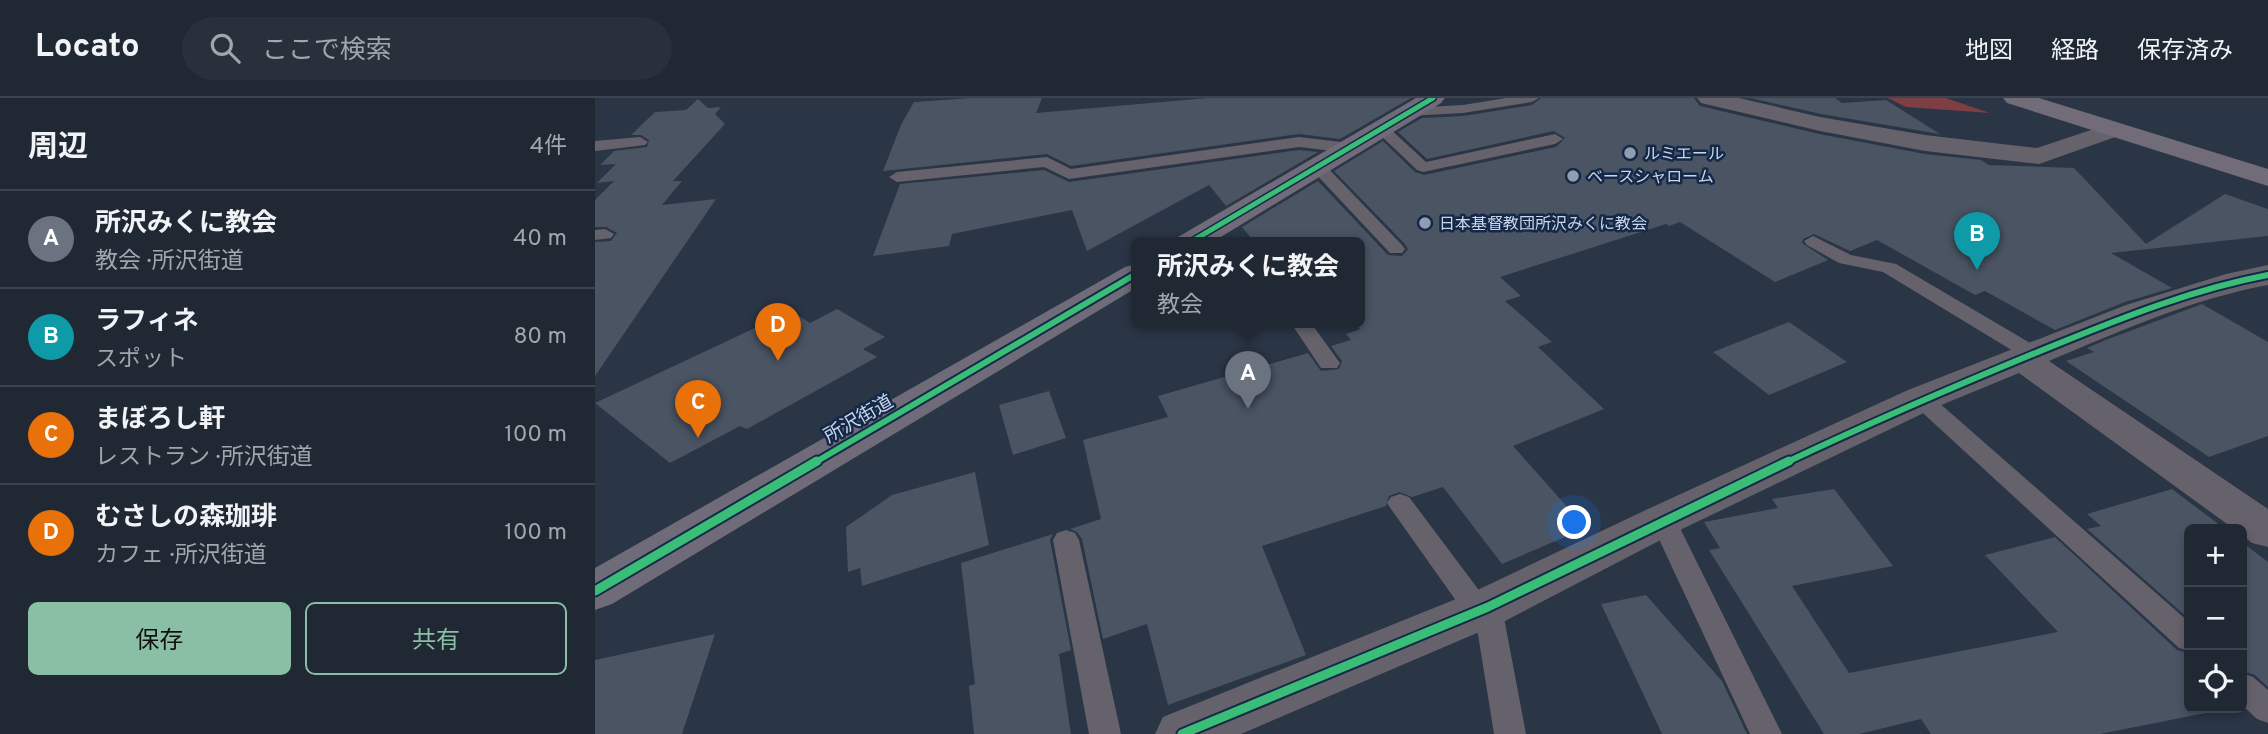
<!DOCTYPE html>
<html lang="ja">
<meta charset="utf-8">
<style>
:root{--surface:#202834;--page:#28303c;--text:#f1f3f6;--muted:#a2a6ac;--line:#3d444f;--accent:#8abfa5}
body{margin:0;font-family:Overpass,"Noto Sans JP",sans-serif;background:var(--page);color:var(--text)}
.controls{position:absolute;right:21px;bottom:21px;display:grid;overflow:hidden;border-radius:10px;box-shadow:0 4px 10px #0003}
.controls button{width:63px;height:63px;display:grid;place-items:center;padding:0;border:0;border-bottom:2px solid var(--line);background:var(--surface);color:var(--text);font:35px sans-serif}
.you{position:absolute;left:980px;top:425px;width:24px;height:24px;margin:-18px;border:5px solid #fff;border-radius:50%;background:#1a73e8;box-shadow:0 0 0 10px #1a73e833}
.badge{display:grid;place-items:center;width:46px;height:46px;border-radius:50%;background:var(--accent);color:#fff;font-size:23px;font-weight:700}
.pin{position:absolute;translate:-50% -58px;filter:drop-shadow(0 2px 4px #0008)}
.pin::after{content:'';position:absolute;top:37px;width:24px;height:21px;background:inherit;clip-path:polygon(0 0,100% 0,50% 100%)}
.popup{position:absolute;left:536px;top:139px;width:234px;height:91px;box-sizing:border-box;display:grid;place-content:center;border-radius:10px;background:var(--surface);filter:drop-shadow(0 2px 5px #0005);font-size:23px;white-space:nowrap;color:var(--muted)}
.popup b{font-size:26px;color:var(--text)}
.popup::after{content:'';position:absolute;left:50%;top:100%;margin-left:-14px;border:14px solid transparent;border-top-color:var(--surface)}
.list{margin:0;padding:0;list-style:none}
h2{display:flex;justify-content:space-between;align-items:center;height:91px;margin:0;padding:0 28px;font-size:30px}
h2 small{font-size:23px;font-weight:400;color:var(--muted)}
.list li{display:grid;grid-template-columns:46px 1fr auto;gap:21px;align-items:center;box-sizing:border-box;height:98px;padding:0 28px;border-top:2px solid var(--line)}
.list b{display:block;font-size:26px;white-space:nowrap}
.list p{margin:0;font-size:23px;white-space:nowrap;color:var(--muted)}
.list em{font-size:23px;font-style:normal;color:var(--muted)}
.actions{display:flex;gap:14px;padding:21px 28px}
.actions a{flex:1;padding:16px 0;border:2px solid var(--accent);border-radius:10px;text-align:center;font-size:24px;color:var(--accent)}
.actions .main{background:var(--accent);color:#111}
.icon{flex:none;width:38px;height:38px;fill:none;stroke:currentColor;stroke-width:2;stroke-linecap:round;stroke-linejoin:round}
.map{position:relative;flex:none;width:1673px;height:636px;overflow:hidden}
header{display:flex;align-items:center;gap:42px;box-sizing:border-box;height:98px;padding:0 35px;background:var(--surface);border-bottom:2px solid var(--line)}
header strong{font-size:33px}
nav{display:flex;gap:38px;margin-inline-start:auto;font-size:24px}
.search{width:490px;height:63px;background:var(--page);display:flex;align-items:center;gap:18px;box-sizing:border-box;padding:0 24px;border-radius:38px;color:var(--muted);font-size:26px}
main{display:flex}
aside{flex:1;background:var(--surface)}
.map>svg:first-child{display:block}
.green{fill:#7d3f43}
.building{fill:#4a5463}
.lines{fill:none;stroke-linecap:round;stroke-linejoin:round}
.lane{fill:#66626c;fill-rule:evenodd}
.street{fill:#66626c;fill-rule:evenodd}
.secondary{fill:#726c78;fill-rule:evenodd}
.primary{fill:#706b79;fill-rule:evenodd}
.cycleway-far2-casing{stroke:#142848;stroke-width:8}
.cycleway-far1-casing{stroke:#142848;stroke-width:10}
.cycleway-casing{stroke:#142848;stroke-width:13}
.cycleway-far2{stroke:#3abd76;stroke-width:5}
.cycleway-far1{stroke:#3abd76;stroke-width:6}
.cycleway{stroke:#3abd76;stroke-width:9}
.poi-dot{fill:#919db1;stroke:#142848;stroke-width:2.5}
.labels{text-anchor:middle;stroke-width:5;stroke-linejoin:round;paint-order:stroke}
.far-poi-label{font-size:16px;fill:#c8d5ea;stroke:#142848;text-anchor:start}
.street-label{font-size:19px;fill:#c8d5ea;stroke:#142848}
</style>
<header>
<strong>Locato</strong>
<div class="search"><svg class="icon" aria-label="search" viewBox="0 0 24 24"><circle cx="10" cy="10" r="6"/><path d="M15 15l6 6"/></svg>ここで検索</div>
<nav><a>地図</a><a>経路</a><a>保存済み</a></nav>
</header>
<main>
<aside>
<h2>周辺<small>4件</small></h2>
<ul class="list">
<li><span class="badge" style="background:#6b7280">A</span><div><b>所沢みくに教会</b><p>教会 · 所沢街道</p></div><em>40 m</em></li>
<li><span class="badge" style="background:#0f9aa8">B</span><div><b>ラフィネ</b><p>スポット</p></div><em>80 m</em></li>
<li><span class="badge" style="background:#e8710a">C</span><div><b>まぼろし軒</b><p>レストラン · 所沢街道</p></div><em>100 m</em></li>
<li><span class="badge" style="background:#e8710a">D</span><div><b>むさしの森珈琲</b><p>カフェ · 所沢街道</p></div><em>100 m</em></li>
</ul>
<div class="actions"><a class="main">保存</a><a>共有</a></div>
</aside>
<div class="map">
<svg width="1673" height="636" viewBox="0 0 1673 636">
<rect width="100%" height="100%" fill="#2a3546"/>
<path class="green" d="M 1293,0 L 1351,0 L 1395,15 L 1311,9 Z"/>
<path class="building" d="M 377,0 L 447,0 L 441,15 L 613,0 L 816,0 L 745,41 L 704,36 L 476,68 L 452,56 L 288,73 L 306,27 L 319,4 Z
M 946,0 L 1099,0 L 1105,8 L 1224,36 L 1330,56 L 1386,62 L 1394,67 L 1479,70 L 1551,146 L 1630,96 L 1673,111 L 1673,138 L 1516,155 L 1577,190 L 1530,204 L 1460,232 L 1390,193 L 1380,197 L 1282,142 L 1255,153 L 1219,136 L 1208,141 L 1207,145 L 1233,162 L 1180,184 L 1085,124 L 1074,128 L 1071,126 L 905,179 L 926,198 L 910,203 L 957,244 L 943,249 L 1009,311 L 918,348 L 991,430 L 907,466 L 848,389 L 817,399 L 804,394 L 794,398 L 791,408 L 667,448 L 711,557 L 573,607 L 552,526 L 508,541 L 487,441 L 482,434 L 475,431 L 506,421 L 488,342 L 573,319 L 563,298 L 713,255 L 726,273 L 744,271 L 747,263 L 736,248 L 756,242 L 751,236 L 765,231 L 760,225 L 765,225 L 765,145 L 660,145 L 647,129 L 723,83 L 793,157 L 807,158 L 813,151 L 809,145 L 739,73 L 788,43 L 820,74 L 829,77 L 961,49 L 970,40 L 959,33 L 832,61 L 803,34 L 827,20 L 868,18 L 937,7 Z
M 1155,0 L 1240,0 L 1247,5 L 1291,2 L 1345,36 L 1226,16 Z
M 103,1 L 113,10 L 126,9 L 120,16 L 130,26 L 78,83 L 87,83 L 67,107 L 121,101 L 0,278 L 0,144 L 16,143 L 22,135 L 11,129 L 0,129 L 0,102 L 19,83 L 2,85 L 21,66 L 5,67 L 19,53 L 52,49 L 54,42 L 46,37 L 36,37 L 60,14 L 91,12 Z
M 704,52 L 723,54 L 631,108 L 614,87 L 492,153 L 477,112 L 357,136 L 354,148 L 278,158 L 305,86 L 449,72 L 474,84 Z
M 1607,206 L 1673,244 L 1673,338 L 1614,359 L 1471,263 L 1499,254 L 1492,250 L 1508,243 Z
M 242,211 L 290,239 L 268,251 L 282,259 L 152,331 L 145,328 L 75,365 L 0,305 L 196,213 L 215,225 Z
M 1194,224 L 1252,264 L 1174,297 L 1118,254 Z
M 454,293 L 471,340 L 418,357 L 404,307 Z
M 380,374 L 394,447 L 267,488 L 265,470 L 253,474 L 251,429 L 297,397 Z
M 1239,391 L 1298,468 L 1197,488 L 1254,575 L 1463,534 L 1390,457 L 1460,439 L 1582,552 L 1594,555 L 1594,610 L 1636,610 L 1505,636 L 1336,636 L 1326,621 L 1264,636 L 1229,636 L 1114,452 L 1125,450 L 1109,424 L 1183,410 L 1177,401 Z
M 1577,391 L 1630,431 L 1594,431 L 1594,521 L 1492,431 L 1506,428 L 1492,416 Z
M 458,436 L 455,442 L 476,552 L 464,556 L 476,636 L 379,636 L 374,588 L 380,586 L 366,465 Z
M 1647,444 L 1673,464 L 1673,589 L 1660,577 L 1647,573 Z
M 1051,497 L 1127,583 L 1152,636 L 1067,636 L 1006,506 Z
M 120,536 L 87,636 L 0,636 L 0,562 Z"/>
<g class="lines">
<path class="lane" d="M 911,0 L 944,0 L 937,4 L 868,15 L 814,18 L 807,14 L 814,10 L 868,7 Z
M 787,27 L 792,28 L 831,64 L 960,36 L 968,41 L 960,46 L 828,74 L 822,72 L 782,34 L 780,31 Z
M 45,39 L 53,44 L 50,47 L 0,53 L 0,43 Z
M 704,39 L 755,45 L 763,50 L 755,55 L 704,49 L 474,81 L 449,69 L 302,84 L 294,79 L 302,74 L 452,59 L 476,71 Z
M 723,64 L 729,66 L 807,147 L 810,151 L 807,155 L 795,155 L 717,72 L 715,69 L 717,66 Z
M 10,131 L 19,136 L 16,140 L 0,142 L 0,132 Z
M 1218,138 L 1256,157 L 1301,166 L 1447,252 L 1451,257 L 1447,262 L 1433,262 L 1288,174 L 1244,165 L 1212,147 L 1209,143 Z
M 696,225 L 716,225 L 745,265 L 742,270 L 726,270 Z
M 1326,294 L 1334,296 L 1594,524 L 1594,553 L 1584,550 L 1318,306 L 1315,301 L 1318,296 Z
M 805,396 L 814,399 L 889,499 L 903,501 L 907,509 L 931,636 L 899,636 L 881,524 L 874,521 L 796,411 L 792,405 L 796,399 Z
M 1068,413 L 1077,415 L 1081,422 L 1187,636 L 1155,636 L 1055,422 L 1059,415 Z
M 471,432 L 480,435 L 484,442 L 526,636 L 494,636 L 458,442 L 462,435 Z
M 1647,575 L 1658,579 L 1673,592 L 1673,625 L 1662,621 L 1647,607 Z"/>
<path class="street" d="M 1102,0 L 1144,0 L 1225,19 L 1330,37 L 1442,50 L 1517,25 L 1526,27 L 1529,32 L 1526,37 L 1444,66 L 1330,53 L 1225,33 L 1106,5 Z
M 1673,167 L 1673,187 C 1597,201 1525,233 1454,263 L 1673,411 L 1673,449 L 1657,445 L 1647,437 L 1647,431 L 1639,431 L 1424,275 L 1339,310 L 1083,433 L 910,523 L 646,636 L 560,636 L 568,619 L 876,495 L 1053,411 L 1313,292 L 1531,207 L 1631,176 Z"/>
<path class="secondary" d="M 1408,0 L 1444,0 L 1673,71 L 1673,88 L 1412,5 Z"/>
<path class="primary" d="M 821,0 L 850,0 L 846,5 L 616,145 L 579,145 L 583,139 Z
M 541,166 L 541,190 L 17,506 L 0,512 L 0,470 L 530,169 Z"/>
<defs>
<path id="cycleway-far2" d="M 594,145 L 838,0"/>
<path id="cycleway-far1" d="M 219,365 L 541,176
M 1190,365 C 1279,323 1369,284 1460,247 C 1529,219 1599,191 1673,177"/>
<path id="cycleway" d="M 0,493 L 222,363
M 587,636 L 893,509 L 1194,363"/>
</defs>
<use href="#cycleway-far2" class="cycleway-far2-casing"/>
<use href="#cycleway-far1" class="cycleway-far1-casing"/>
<use href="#cycleway" class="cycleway-casing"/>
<use href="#cycleway-far2" class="cycleway-far2"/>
<use href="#cycleway-far1" class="cycleway-far1"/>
<use href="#cycleway" class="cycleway"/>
</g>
<g class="poi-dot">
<circle cx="1035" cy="55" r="7"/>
<circle cx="978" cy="78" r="7"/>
<circle cx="830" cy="125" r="7"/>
</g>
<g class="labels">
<g class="far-poi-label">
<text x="1049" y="61">ルミエール</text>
<text x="992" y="84">ベースシャローム</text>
<text x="844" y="131">日本基督教団所沢みくに教会</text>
</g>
<g class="street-label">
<text transform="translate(263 320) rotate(-30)" y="7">所沢街道</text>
</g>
</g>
</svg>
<div class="controls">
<button>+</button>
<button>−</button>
<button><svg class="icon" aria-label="locate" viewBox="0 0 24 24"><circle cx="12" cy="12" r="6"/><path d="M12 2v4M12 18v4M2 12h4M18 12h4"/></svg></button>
</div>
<div class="you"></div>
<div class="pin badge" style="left:653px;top:311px;background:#6b7280">A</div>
<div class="popup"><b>所沢みくに教会</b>教会</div>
<div class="pin badge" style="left:1382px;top:172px;background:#0f9aa8">B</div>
<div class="pin badge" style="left:103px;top:340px;background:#e8710a">C</div>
<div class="pin badge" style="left:183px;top:263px;background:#e8710a">D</div>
</div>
</main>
